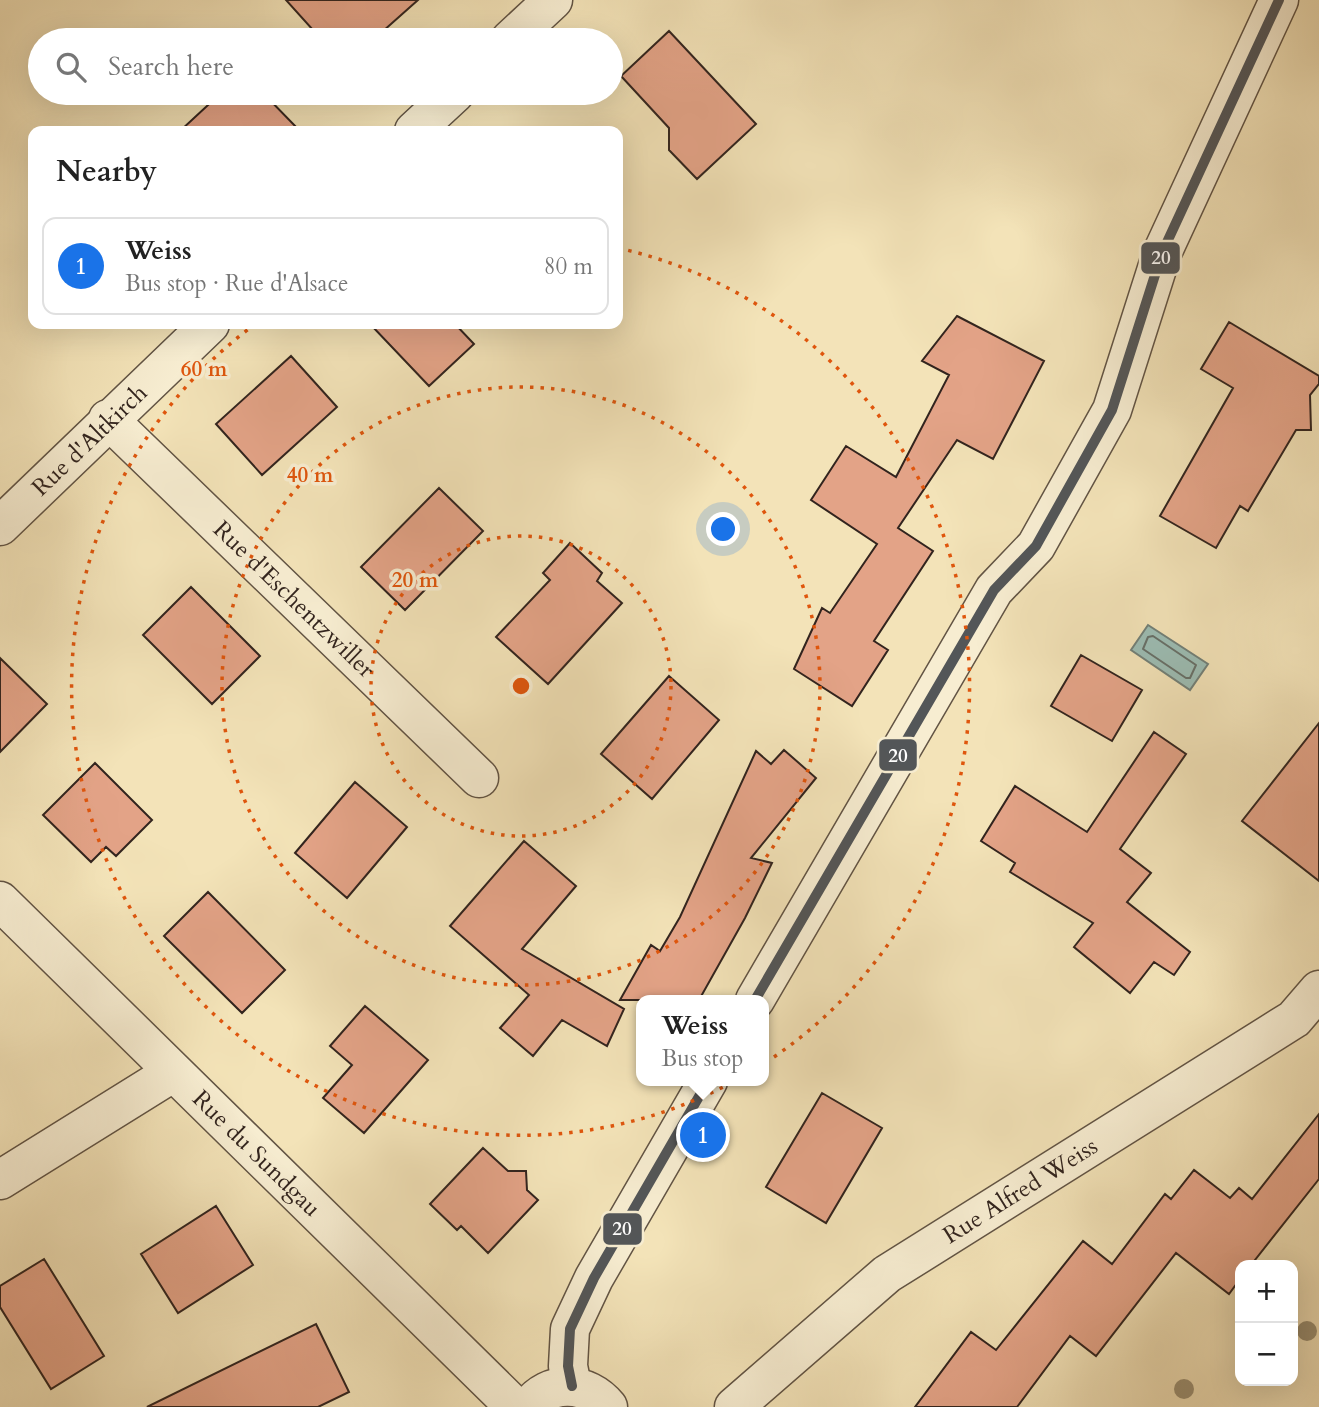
<!DOCTYPE html>
<meta charset="utf-8">
<style>
:root{--surface:#fff;--page:#f6f6f6;--text:#222;--muted:#767676;--line:#e0e0e0;--accent:#1a73e8}
body{margin:0;font-family:Cardo,serif;background:var(--page);color:var(--text)}
.controls{position:absolute;right:21px;bottom:21px;display:grid;overflow:hidden;border-radius:14px;box-shadow:0 7px 28px #0002}
.controls button{width:63px;height:63px;display:grid;place-items:center;padding:0;border:0;border-bottom:2px solid var(--line);background:var(--surface);color:var(--text);font:35px sans-serif}
.you{position:absolute;left:724px;top:530px;width:24px;height:24px;margin:-18px;border:5px solid #fff;border-radius:50%;background:#1a73e8;box-shadow:0 0 0 10px #1a73e833}
.badge{display:grid;place-items:center;width:46px;height:46px;border-radius:50%;background:var(--accent);color:#fff;font-size:23px;font-weight:700}
.pin{position:absolute;translate:-50% -50%;border:4px solid #fff;box-shadow:0 2px 7px #0006}
.popup{position:absolute;left:636px;top:995px;width:133px;height:91px;box-sizing:border-box;display:grid;place-content:center;border-radius:14px;background:var(--surface);filter:drop-shadow(0 2px 5px #0005);font-size:23px;white-space:nowrap;color:var(--muted)}
.popup b{font-size:26px;color:var(--text)}
.popup::after{content:'';position:absolute;left:50%;top:100%;margin-left:-14px;border:14px solid transparent;border-top-color:var(--surface)}
.list{margin:0;padding:0;list-style:none}
h2{display:flex;justify-content:space-between;align-items:center;height:91px;margin:0;padding:0 28px;font-size:30px}
h2 small{font-size:23px;font-weight:400;color:var(--muted)}
.list li{display:grid;grid-template-columns:46px 1fr auto;gap:21px;align-items:center;box-sizing:border-box;height:98px;margin:0 14px 14px;padding:0 14px;border:2px solid var(--line);border-radius:14px}
.list b{display:block;font-size:26px;white-space:nowrap}
.list p{margin:0;font-size:23px;white-space:nowrap;color:var(--muted)}
.list em{font-size:23px;font-style:normal;color:var(--muted)}
.icon{flex:none;width:38px;height:38px;fill:none;stroke:currentColor;stroke-width:2;stroke-linecap:round;stroke-linejoin:round}
.map{position:relative;flex:none;width:1319px;height:1407px;overflow:hidden}
.search{position:absolute;background:var(--surface);box-shadow:0 7px 28px #0002;left:28px;top:28px;width:595px;height:77px;display:flex;align-items:center;gap:18px;box-sizing:border-box;padding:0 24px;border-radius:38px;color:var(--muted);font-size:26px}
.panel{position:absolute;background:var(--surface);box-shadow:0 7px 28px #0002;left:28px;top:126px;width:595px;height:203px;border-radius:14px}
.map>svg:first-child{display:block}
.water{fill:#9cbdb4;stroke:#728078;stroke-width:2}
.lines{fill:none;stroke-linecap:round;stroke-linejoin:round}
.shore{stroke:#677069;stroke-width:2}
.building{fill:#e3a387;stroke:#32241e;stroke-width:2}
.minor-casing{stroke:#625444;stroke-width:41}
.minor{stroke:#f7edd1;stroke-width:38}
.bus-1-casing{stroke:#f7edd1;stroke-width:16}
.bus-1{stroke:#535658;stroke-width:10}
.tree{fill:#9b9073}
.ring{fill:none;stroke:#df560d;stroke-width:3.5;stroke-dasharray:3.5 7}
.labels{text-anchor:middle;stroke-width:7;stroke-linejoin:round;paint-order:stroke}
.street-label{font-size:24px;fill:#32241e;stroke:#f7edd1}
.centre{fill:#df560d;stroke:#f7edd1;stroke-width:3.5}
.ring-label{font-size:21px;text-anchor:middle;font-weight:bold;fill:#df560d;stroke:#f7edd1;stroke-width:7;stroke-linejoin:round;paint-order:stroke}
.line-badge{stroke:#f7edd1;stroke-width:2.5}
.badge-label{font-size:19px;text-anchor:middle;font-weight:bold;fill:#fff}
</style>
<div class="map">
<svg width="1319" height="1407" viewBox="0 0 1319 1407">
<rect width="100%" height="100%" fill="#f3e3b8"/>
<filter id="stains"><feTurbulence type="fractalNoise" baseFrequency=".00286" numOctaves="4"/><feColorMatrix values="0 0 0 0 .2 0 0 0 0 .09 0 0 0 0 .02 0 0 0 .5 -.17"/></filter>
<radialGradient id="worn" r=".72"><stop offset=".6" stop-color="#630" stop-opacity="0"/><stop offset="1" stop-color="#630" stop-opacity=".3"/></radialGradient>
<path class="water" d="M 1148,625 L 1208,664 L 1190,690 L 1131,650 Z"/>
<g class="lines">
<path class="shore" d="M 1153,636 L 1196,665 L 1190,678 L 1186,678 L 1143,649 L 1148,637 Z"/>
</g>
<path class="building" d="M 286,0 L 418,0 L 373,40 L 322,40 Z
M 669,31 L 756,124 L 697,179 L 669,150 L 669,128 L 621,76 Z
M 221,93 L 263,93 L 300,131 L 180,131 Z
M 957,316 L 1044,361 L 993,459 L 957,440 L 898,528 L 933,551 L 874,641 L 888,650 L 852,706 L 794,669 L 822,608 L 830,613 L 877,544 L 811,500 L 846,446 L 896,477 L 949,375 L 922,361 Z
M 1229,322 L 1319,376 L 1319,384 L 1310,395 L 1311,430 L 1296,430 L 1248,511 L 1240,506 L 1216,548 L 1160,516 L 1233,388 L 1201,369 Z
M 370,324 L 455,324 L 474,344 L 429,386 Z
M 291,356 L 337,407 L 262,475 L 216,424 Z
M 439,488 L 483,531 L 405,610 L 361,567 Z
M 570,543 L 602,573 L 597,581 L 622,603 L 548,684 L 496,637 L 550,580 L 543,573 Z
M 191,587 L 260,656 L 212,704 L 143,635 Z
M 1081,655 L 1142,690 L 1112,741 L 1051,706 Z
M 0,658 L 47,704 L 0,752 Z
M 669,676 L 719,720 L 652,799 L 601,754 Z
M 1319,723 L 1319,881 L 1242,821 Z
M 1154,732 L 1186,754 L 1120,849 L 1151,873 L 1127,902 L 1190,952 L 1174,975 L 1154,962 L 1130,993 L 1074,947 L 1093,923 L 1010,872 L 1015,863 L 981,841 L 1015,786 L 1087,832 Z
M 784,750 L 816,778 L 751,858 L 772,863 L 745,918 L 699,1000 L 620,1000 L 651,945 L 660,951 L 680,917 L 756,751 L 771,764 Z
M 95,763 L 152,820 L 116,856 L 106,847 L 91,862 L 43,815 Z
M 355,782 L 407,827 L 347,898 L 295,853 Z
M 524,841 L 576,886 L 522,949 L 624,1009 L 607,1046 L 562,1020 L 533,1056 L 500,1028 L 529,995 L 450,926 Z
M 208,892 L 285,970 L 242,1013 L 164,936 Z
M 365,1006 L 428,1060 L 364,1133 L 323,1098 L 352,1065 L 330,1046 Z
M 822,1093 L 882,1128 L 826,1223 L 766,1187 Z
M 1319,1114 L 1319,1179 L 1251,1265 L 1240,1265 L 1240,1279 L 1229,1294 L 1176,1253 L 1096,1356 L 1070,1336 L 1017,1407 L 915,1407 L 971,1332 L 996,1350 L 1083,1241 L 1112,1264 L 1165,1194 L 1171,1199 L 1194,1170 L 1230,1198 L 1239,1188 L 1252,1199 Z
M 483,1148 L 508,1171 L 526,1171 L 527,1190 L 538,1200 L 488,1253 L 461,1226 L 457,1230 L 430,1204 Z
M 216,1206 L 253,1265 L 178,1313 L 141,1254 Z
M 44,1259 L 104,1356 L 51,1389 L 0,1307 L 0,1286 Z
M 316,1324 L 349,1392 L 318,1407 L 147,1407 Z"/>
<g class="lines">
<defs>
<g id="minor">
<path d="M 510,40 L 553,0"/>
<path d="M 414,131 L 455,93"/>
<path id="s1" d="M 108,419 L 479,778"/>
<path id="s2" d="M 0,526 L 210,324"/>
<path id="s3" d="M 0,901 L 515,1407"/>
<path d="M 755,1000 L 994,590 L 1036,546 L 1112,410 L 1162,253 L 1279,0"/>
<path d="M 0,1180 L 172,1073"/>
<path d="M 572,1386 L 568,1366 L 570,1329 L 594,1278 L 708,1081"/>
<path d="M 529,1407 C 549,1379 587,1381 608,1407"/>
<path id="s4" d="M 734,1407 L 887,1274 L 1294,1019 L 1319,990"/>
</g>
</defs>
<use href="#minor" class="minor-casing"/>
<use href="#minor" class="minor"/>
<defs>
<path id="bus-1" d="M 755,1000 L 994,590 L 1036,546 L 1112,410 L 1162,253 L 1279,0
M 572,1386 L 568,1366 L 570,1329 L 594,1278 L 708,1081"/>
</defs>
<use href="#bus-1" class="bus-1-casing"/>
<use href="#bus-1" class="bus-1"/>
</g>
<g class="tree">
<circle cx="1307" cy="1331" r="10"/>
<circle cx="1184" cy="1389" r="10"/>
</g>
<g class="ring">
<circle cx="521" cy="686" r="150"/>
<circle cx="521" cy="686" r="299"/>
<path d="M618 248A449 449 0 1 1 254 325"/>
</g>
<g class="labels">
<g class="street-label">
<text dy="8" stroke="none"><textPath href="#s2" startOffset="124">Rue d'Altkirch</textPath></text>
<text dy="8" stroke="none"><textPath href="#s1" startOffset="259">Rue d'Eschentzwiller</textPath></text>
<text dy="8" stroke="none"><textPath href="#s3" startOffset="360">Rue du Sundgau</textPath></text>
<text dy="8" stroke="none"><textPath href="#s4" startOffset="360">Rue Alfred Weiss</textPath></text>
</g>
</g>
<circle cx="521" cy="686" r="10" class="centre"/>
<g class="ring-label">
<text x="204" y="376">60 m</text>
<text x="310" y="482">40 m</text>
<text x="415" y="587">20 m</text>
</g>
<g class="line-badge">
<rect x="1140" y="241" width="41" height="34" rx="7" fill="#535658"/>
<rect x="878" y="738" width="40" height="34" rx="7" fill="#535658"/>
<rect x="602" y="1212" width="41" height="34" rx="7" fill="#535658"/>
</g>
<g class="badge-label">
<text x="1161" y="264">20</text>
<text x="898" y="762">20</text>
<text x="622" y="1235">20</text>
</g>
<rect width="100%" height="100%" filter="url(#stains)"/>
<rect width="100%" height="100%" fill="url(#worn)"/>
</svg>
<div class="controls">
<button>+</button>
<button>−</button>
</div>
<div class="you"></div>
<div class="pin badge" style="left:703px;top:1135px">1</div>
<div class="popup"><b>Weiss</b>Bus stop</div>
<div class="search"><svg class="icon" aria-label="search" viewBox="0 0 24 24"><circle cx="10" cy="10" r="6"/><path d="M15 15l6 6"/></svg>Search here</div>
<section class="panel">
<h2>Nearby<small></small></h2>
<ul class="list">
<li><span class="badge">1</span><div><b>Weiss</b><p>Bus stop · Rue d'Alsace</p></div><em>80 m</em></li>
</ul>
</section>
</div>
